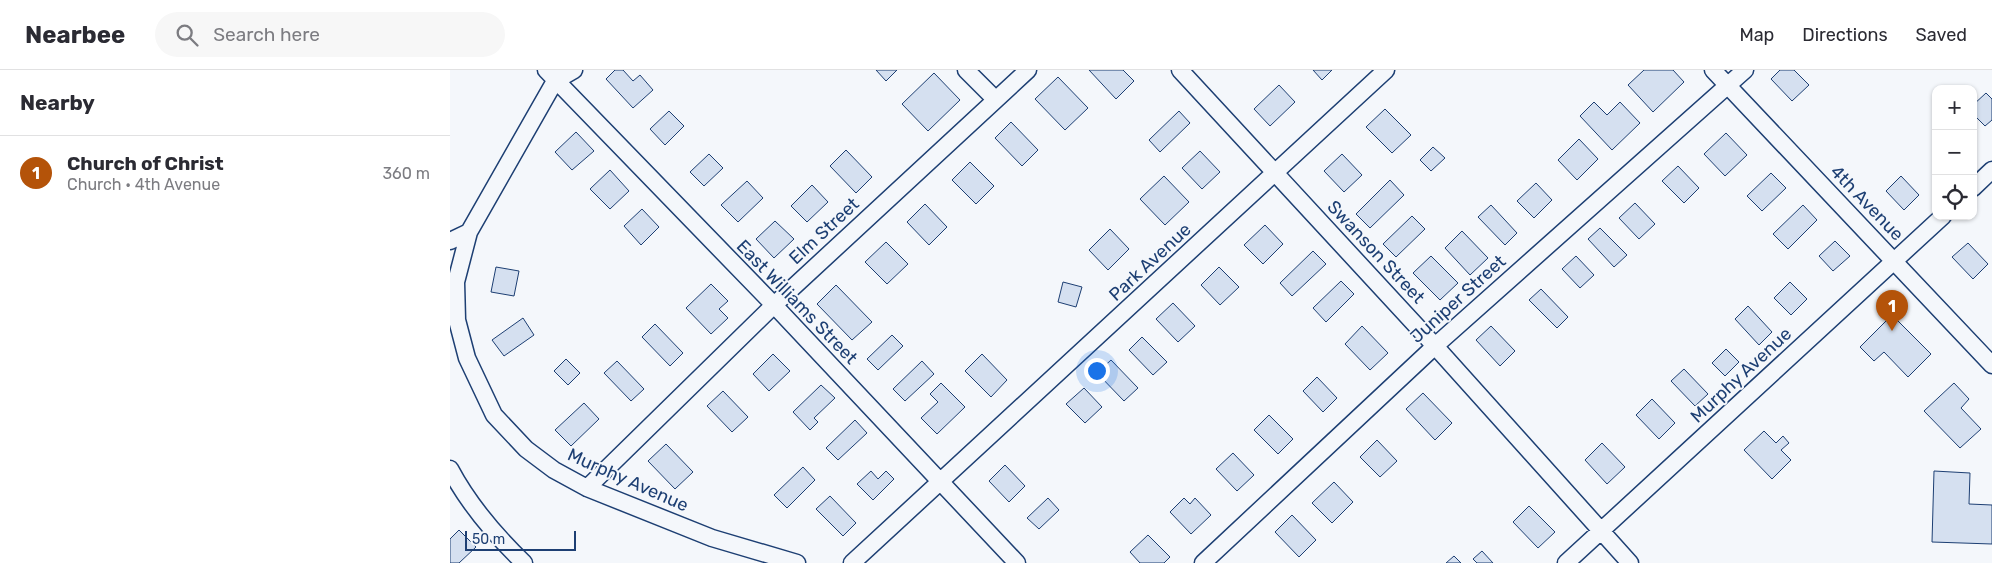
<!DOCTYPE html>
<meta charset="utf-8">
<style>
:root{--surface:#fff;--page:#f7f7f7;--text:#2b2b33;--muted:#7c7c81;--line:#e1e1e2;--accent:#b45309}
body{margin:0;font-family:Rubik,sans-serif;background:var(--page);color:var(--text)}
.controls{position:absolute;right:15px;top:15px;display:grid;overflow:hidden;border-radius:10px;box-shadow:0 1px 4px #0004}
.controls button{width:45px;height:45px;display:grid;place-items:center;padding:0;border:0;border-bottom:1px solid var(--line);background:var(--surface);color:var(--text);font:25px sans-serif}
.scale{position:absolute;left:15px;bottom:12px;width:111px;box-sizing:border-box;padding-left:5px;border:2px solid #1d3f73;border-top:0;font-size:14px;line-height:18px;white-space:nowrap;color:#1d3f73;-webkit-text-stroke:4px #f4f7fb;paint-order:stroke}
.you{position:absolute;left:646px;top:300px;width:18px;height:18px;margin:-12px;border:4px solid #fff;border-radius:50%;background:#1a73e8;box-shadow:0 0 0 8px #1a73e833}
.badge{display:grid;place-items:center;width:32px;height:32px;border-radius:50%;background:var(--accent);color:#fff;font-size:16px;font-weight:700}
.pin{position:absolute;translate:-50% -41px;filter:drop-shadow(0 1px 2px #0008)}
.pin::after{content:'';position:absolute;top:26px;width:18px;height:15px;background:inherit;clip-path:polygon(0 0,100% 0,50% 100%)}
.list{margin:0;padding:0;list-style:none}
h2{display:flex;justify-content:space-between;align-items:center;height:65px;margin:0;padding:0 20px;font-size:21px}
h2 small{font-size:16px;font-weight:400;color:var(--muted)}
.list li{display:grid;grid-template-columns:32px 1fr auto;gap:15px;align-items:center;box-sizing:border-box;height:75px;padding:0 20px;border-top:1px solid var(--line)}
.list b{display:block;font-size:19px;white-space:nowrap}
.list p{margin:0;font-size:16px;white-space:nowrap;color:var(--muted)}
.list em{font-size:16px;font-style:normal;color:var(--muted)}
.icon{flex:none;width:28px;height:28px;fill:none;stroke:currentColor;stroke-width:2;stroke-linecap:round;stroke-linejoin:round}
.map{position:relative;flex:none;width:1542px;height:493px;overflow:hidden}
header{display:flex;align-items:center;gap:30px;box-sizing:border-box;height:70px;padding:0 25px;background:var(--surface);border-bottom:1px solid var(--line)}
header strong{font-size:24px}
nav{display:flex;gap:28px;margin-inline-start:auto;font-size:18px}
.search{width:350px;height:45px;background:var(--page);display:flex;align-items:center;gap:12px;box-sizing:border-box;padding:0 18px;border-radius:28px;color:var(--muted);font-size:19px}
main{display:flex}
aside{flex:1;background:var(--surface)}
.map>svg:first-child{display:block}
.building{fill:#d5e0f0;stroke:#1d3f73}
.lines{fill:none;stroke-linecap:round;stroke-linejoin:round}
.minor-casing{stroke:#1d3f73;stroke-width:19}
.minor{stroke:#f4f7fb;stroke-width:16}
.labels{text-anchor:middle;stroke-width:4;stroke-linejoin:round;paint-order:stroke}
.street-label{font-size:18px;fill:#1d3f73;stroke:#f4f7fb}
</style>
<header>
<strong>Nearbee</strong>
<div class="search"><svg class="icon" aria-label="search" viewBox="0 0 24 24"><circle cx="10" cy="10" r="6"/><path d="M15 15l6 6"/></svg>Search here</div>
<nav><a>Map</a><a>Directions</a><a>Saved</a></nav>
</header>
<main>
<aside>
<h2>Nearby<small></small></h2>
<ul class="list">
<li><span class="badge">1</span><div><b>Church of Christ</b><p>Church · 4th Avenue</p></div><em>360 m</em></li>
</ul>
</aside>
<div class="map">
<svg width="1542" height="493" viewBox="0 0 1542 493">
<rect width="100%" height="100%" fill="#f4f7fb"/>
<path class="building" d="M 165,0 L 173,0 L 183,11 L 190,5 L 203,20 L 183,38 L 156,9 Z
M 426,0 L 447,0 L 436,11 Z
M 639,0 L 673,0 L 684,11 L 666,29 Z
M 863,0 L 882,0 L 872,10 Z
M 1194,0 L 1223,0 L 1234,12 L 1203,42 L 1178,15 Z
M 1330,0 L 1344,0 L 1359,15 L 1342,31 L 1321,9 Z
M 484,3 L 510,30 L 478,61 L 452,34 Z
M 608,7 L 638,38 L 615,60 L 585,29 Z
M 829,15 L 845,32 L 820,56 L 804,39 Z
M 1536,23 L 1542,29 L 1542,50 L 1535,56 L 1523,44 L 1523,35 Z
M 1144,32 L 1157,45 L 1170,32 L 1190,53 L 1162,80 L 1130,46 Z
M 935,39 L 961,65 L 942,83 L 916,57 Z
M 219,41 L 234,56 L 215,75 L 200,59 Z
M 729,41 L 740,53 L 710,82 L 699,70 Z
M 561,52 L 588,80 L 572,96 L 545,68 Z
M 126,62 L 144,81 L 122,100 L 105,82 Z
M 1276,63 L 1297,85 L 1275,106 L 1254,84 Z
M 1129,69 L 1148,89 L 1127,110 L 1108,90 Z
M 983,77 L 995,88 L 981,101 L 970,90 Z
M 396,80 L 422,107 L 406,123 L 380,96 Z
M 750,81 L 770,102 L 752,119 L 732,98 Z
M 259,84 L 273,98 L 254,116 L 240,102 Z
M 892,84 L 912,105 L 894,122 L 874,101 Z
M 520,92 L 544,116 L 526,134 L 502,110 Z
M 1228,96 L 1249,118 L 1234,133 L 1212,111 Z
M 160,100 L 179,121 L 160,139 L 140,119 Z
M 1321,103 L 1336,118 L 1312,141 L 1297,126 Z
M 714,106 L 739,132 L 715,155 L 690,129 Z
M 1451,106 L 1469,125 L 1454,140 L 1436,121 Z
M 940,110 L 954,125 L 920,158 L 906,144 Z
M 297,111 L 313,128 L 288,152 L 271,135 Z
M 1086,113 L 1102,130 L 1084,148 L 1067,131 Z
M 362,115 L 378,132 L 357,152 L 341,136 Z
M 1185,133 L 1205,154 L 1189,169 L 1169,148 Z
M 475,134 L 497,157 L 479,175 L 457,152 Z
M 1041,135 L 1067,163 L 1055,175 L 1028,147 Z
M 1353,135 L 1367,150 L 1338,179 L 1323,164 Z
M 192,139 L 209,157 L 191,175 L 174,156 Z
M 962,146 L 975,159 L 946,187 L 933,174 Z
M 325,151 L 344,169 L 324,188 L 306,169 Z
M 815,155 L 833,174 L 813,194 L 794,175 Z
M 1150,158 L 1177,185 L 1164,197 L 1138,169 Z
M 660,159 L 679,179 L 658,200 L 639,180 Z
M 1012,161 L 1038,188 L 1020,205 L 995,178 Z
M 1385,171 L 1400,186 L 1383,201 L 1369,186 Z
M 436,172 L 458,194 L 437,214 L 415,192 Z
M 1518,173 L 1538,194 L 1523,209 L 1502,187 Z
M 863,181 L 876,194 L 842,226 L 830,213 Z
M 981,186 L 1008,213 L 990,230 L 963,203 Z
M 1126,186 L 1144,205 L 1130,218 L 1112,199 Z
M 46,197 L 69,201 L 64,226 L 41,222 Z
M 769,197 L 789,217 L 770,235 L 751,215 Z
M 891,211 L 904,224 L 876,252 L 863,238 Z
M 613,212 L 632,217 L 626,237 L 608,232 Z
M 1340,212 L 1357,229 L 1341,245 L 1324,228 Z
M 261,214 L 278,231 L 269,239 L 278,248 L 261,264 L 236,238 Z
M 386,215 L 422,252 L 402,270 L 367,234 Z
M 1091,219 L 1118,247 L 1107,258 L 1079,230 Z
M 723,233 L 745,256 L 728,272 L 706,249 Z
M 1298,236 L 1322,262 L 1309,275 L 1285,249 Z
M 1442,245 L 1481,284 L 1458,307 L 1434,282 L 1424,291 L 1410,277 Z
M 73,248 L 84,265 L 54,286 L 42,270 Z
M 205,254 L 233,283 L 220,296 L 192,267 Z
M 912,256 L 938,283 L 920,300 L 895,274 Z
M 1041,256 L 1065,281 L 1050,296 L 1026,270 Z
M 442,265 L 453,276 L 428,300 L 417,289 Z
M 692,267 L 717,292 L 703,305 L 679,280 Z
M 1276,279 L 1289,292 L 1275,306 L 1262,293 Z
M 323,284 L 340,301 L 319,321 L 303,304 Z
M 532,284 L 557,310 L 541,327 L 515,301 Z
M 116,289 L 130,303 L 118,315 L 104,301 Z
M 661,290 L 688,318 L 674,331 L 647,303 Z
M 167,291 L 194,319 L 181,331 L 154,303 Z
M 472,291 L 484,304 L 455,331 L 443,319 Z
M 1234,299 L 1258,324 L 1245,336 L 1221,311 Z
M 867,307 L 887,328 L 873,342 L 853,321 Z
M 491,313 L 515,337 L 487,364 L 471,348 L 488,332 L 480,324 Z
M 1504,313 L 1519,329 L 1511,338 L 1531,359 L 1510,378 L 1474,341 Z
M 371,315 L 385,328 L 364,348 L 368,352 L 360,360 L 343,342 Z
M 634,318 L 652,337 L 635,353 L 616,334 Z
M 273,321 L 298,347 L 282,362 L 257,336 Z
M 973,323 L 1002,353 L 985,370 L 956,339 Z
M 1202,329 L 1225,353 L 1209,369 L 1186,345 Z
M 134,333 L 149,349 L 121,376 L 105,360 Z
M 819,345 L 843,369 L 828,384 L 804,360 Z
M 405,350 L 417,363 L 388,390 L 376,378 Z
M 1314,361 L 1326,373 L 1333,366 L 1339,373 L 1331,380 L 1341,390 L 1322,409 L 1294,380 Z
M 927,370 L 947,391 L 930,407 L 910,387 Z
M 1152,373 L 1175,397 L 1157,414 L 1135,390 Z
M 216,374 L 243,402 L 225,419 L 198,391 Z
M 783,383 L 804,405 L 787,421 L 766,399 Z
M 555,395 L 575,416 L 559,432 L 539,411 Z
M 353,397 L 365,410 L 337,438 L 324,425 Z
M 421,401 L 428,409 L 436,401 L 444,409 L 423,430 L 407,414 Z
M 1484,401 L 1520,403 L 1519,434 L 1542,435 L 1542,474 L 1482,472 Z
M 884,412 L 903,432 L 882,453 L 862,433 Z
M 380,426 L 406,453 L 393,466 L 366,439 Z
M 598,428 L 609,440 L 589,459 L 577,448 Z
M 734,428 L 740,434 L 745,428 L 761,445 L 741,464 L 720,442 Z
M 1079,436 L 1105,462 L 1088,478 L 1063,452 Z
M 842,445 L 866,470 L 849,487 L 825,462 Z
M 9,460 L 26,477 L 9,493 L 0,493 L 0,469 Z
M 698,465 L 720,487 L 714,493 L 690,493 L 680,482 Z
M 1032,481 L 1043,493 L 1027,493 L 1023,489 Z
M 1004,486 L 1011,493 L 996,493 Z"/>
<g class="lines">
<defs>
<path id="minor" d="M 96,0 L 324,235 L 567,493
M 124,0 L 105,11 L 19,162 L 6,212 L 7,250 L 17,288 L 44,345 L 76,379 L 104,400 L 137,418 L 262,468 L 347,493
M 516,0 L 545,29
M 730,0 L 985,276 L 1180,493
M 1263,0 L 1542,295
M 1523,118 L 1542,100
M 0,171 L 19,162
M 0,399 C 19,435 45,465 74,493
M 137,418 L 324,235 L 578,0
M 402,493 L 936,0
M 753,493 L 985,276 L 1295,0
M 1116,493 L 1493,146"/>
</defs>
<use href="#minor" class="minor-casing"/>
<use href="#minor" class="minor"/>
</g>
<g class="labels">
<g class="street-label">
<text transform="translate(1417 133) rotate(46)" y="6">4th Avenue</text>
<text transform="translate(374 161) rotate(-43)" y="6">Elm Street</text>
<text transform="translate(926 182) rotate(47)" y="6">Swanson Street</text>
<text transform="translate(700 192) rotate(-43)" y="6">Park Avenue</text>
<text transform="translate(1008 229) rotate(-42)" y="6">Juniper Street</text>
<text transform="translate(347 232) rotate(46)" y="6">East Williams Street</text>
<text transform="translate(1291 305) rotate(-43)" y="6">Murphy Avenue</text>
<text transform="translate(178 410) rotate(24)" y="6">Murphy Avenue</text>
</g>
</g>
</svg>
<div class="controls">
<button>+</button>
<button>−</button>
<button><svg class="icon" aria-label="locate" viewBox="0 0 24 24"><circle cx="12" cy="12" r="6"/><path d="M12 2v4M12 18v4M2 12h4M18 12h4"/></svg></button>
</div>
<div class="scale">50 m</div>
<div class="you"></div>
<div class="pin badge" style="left:1442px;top:261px">1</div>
</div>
</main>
